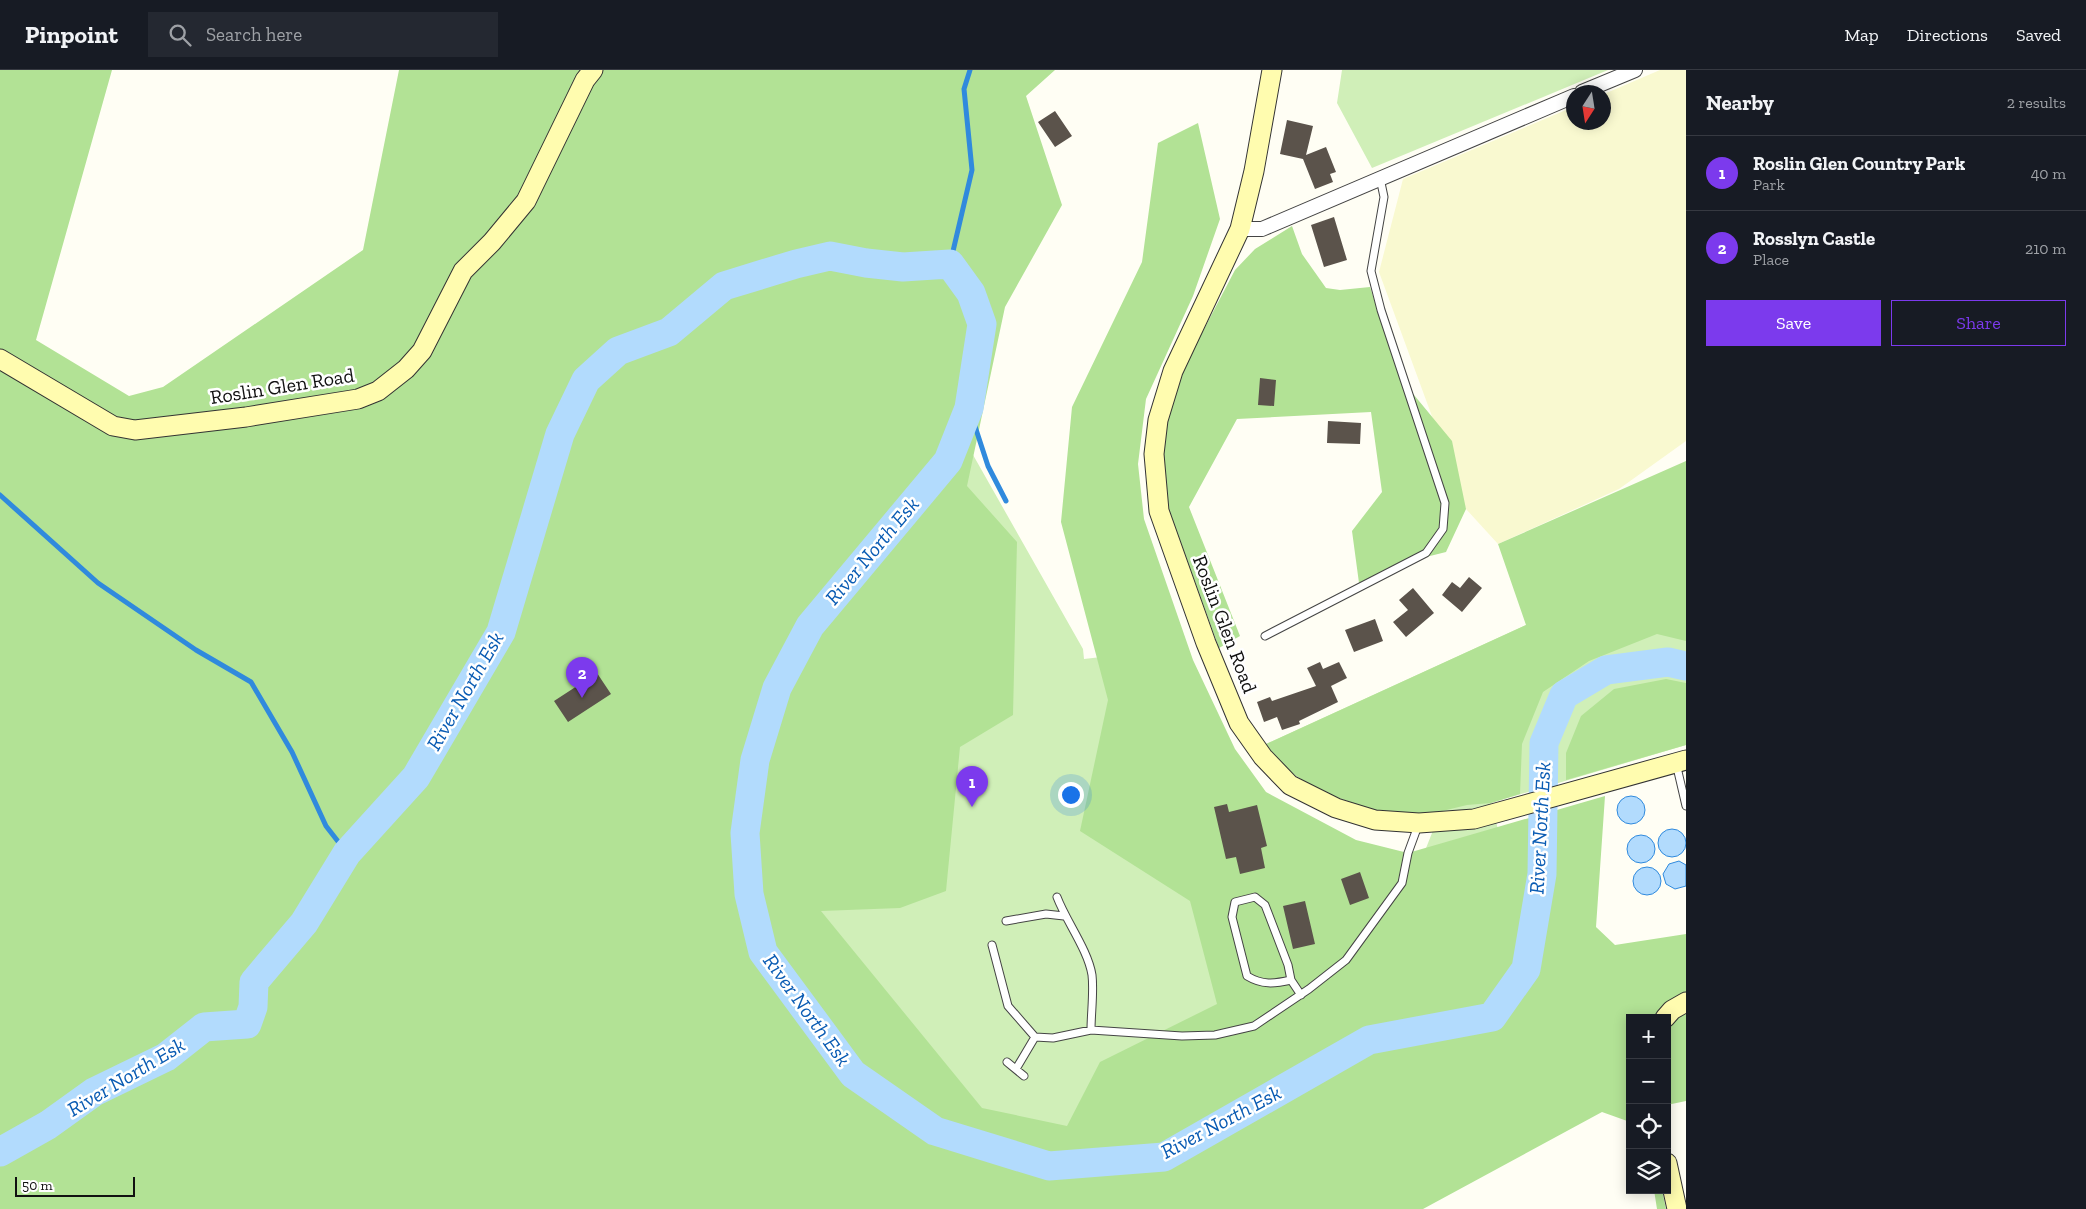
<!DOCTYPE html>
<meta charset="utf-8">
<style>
:root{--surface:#171b24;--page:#242831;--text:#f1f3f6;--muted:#9ea1a6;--line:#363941;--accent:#7c3aed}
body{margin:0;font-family:"Zilla Slab",serif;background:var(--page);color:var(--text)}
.controls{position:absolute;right:15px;bottom:15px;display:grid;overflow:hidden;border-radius:0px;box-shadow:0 2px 12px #0003}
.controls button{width:45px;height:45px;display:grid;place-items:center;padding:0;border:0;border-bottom:1px solid var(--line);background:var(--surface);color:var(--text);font:25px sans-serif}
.compass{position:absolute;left:1566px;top:15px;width:45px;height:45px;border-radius:50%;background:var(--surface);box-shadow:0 2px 12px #0003;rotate:192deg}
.scale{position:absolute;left:15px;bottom:12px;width:120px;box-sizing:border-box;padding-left:5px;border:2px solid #111;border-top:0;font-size:14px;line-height:18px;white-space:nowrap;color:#111;-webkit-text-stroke:4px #fff;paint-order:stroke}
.you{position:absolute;left:1070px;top:724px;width:18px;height:18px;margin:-12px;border:4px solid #fff;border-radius:50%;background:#1a73e8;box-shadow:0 0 0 8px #1a73e833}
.badge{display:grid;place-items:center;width:32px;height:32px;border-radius:50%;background:var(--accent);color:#fff;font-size:16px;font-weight:700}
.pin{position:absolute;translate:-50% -41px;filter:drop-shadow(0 1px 2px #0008)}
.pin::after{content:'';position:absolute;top:26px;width:18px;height:15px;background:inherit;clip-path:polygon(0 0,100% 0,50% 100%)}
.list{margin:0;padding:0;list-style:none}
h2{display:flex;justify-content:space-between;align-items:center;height:65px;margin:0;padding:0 20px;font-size:21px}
h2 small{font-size:16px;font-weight:400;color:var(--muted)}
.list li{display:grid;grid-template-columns:32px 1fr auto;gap:15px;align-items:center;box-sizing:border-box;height:75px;padding:0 20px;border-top:1px solid var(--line)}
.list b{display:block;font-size:19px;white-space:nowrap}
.list p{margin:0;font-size:16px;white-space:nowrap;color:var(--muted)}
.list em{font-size:16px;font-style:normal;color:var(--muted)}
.actions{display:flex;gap:10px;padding:15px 20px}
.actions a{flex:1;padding:11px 0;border:1px solid var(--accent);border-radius:0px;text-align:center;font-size:18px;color:var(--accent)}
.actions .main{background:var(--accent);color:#fff}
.icon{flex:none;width:28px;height:28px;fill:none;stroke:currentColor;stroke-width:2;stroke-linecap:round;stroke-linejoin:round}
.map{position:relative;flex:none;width:1686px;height:1139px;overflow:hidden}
header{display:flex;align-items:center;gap:30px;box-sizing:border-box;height:70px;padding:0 25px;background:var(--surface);border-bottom:1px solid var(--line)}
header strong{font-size:24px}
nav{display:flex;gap:28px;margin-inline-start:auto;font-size:18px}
.search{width:350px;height:45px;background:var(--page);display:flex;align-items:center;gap:12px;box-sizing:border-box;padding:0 18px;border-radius:0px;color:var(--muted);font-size:19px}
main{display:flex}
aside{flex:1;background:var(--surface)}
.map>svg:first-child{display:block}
.farmland{fill:#f9f9d0}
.green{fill:#d0efb8}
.forest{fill:#b2e295}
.water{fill:#b2dbfd;stroke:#308add}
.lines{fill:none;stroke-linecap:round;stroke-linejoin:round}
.stream{stroke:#308add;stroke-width:5}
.river{stroke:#b2dbfd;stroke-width:29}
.building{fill:#5b534b}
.lane-casing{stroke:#444;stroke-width:9}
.street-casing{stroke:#444;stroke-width:16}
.secondary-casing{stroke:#333;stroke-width:21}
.lane{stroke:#fff;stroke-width:7}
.street{stroke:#fff;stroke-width:14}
.secondary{stroke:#fffcaf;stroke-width:19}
.labels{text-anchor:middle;stroke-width:5;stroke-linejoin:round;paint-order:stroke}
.street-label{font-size:20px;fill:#111;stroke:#fff}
.water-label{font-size:21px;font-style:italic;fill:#095bb3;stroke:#fff}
</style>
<header>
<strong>Pinpoint</strong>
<div class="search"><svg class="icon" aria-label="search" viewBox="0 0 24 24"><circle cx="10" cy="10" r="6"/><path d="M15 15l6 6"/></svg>Search here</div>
<nav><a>Map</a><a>Directions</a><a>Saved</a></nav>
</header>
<main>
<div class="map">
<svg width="1686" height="1139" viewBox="0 0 1686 1139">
<rect width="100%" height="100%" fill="#fffef4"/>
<path class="farmland" d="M 1660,0 L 1686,0 L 1686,371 L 1619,419 L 1498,474 L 1466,439 L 1379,202 L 1403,109 L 1573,37 L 1574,52 L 1604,52 L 1604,24 Z"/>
<path class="green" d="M 1342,0 L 1608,0 L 1372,98 L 1337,33 Z
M 968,376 L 1083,579 L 1084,589 L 1110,586 L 1180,760 L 1413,811 L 1432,763 L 1430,744 L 1295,706 L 1266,674 L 1526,555 L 1686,391 L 1686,675 L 1491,733 L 1507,793 L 1054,1089 L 859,1000 L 766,713 Z"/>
<path class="forest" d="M 0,0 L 112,0 L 36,270 L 129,326 L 163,317 L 363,180 L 399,0 L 1055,0 L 1026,26 L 1062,135 L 1005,237 L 967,416 L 1017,472 L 1013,645 L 960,677 L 946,821 L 900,838 L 821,841 L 982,1038 L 1067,1056 L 1100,992 L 1217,934 L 1190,831 L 1080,761 L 1108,630 L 1061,452 L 1072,337 L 1142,192 L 1158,73 L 1198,53 L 1220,149 L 1193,226 L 1146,329 L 1138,394 L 1144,449 L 1193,590 L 1235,679 L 1266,722 L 1356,770 L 1408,783 L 1605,726 L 1596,857 L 1615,875 L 1686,864 L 1686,924 L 1656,948 L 1630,948 L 1630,1052 L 1602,1042 L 1423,1139 L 0,1139 Z
M 1292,156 L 1302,184 L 1326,218 L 1340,220 L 1370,217 L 1400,308 L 1452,371 L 1466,439 L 1446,482 L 1402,493 L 1359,513 L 1352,461 L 1382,422 L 1371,342 L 1237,349 L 1189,437 L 1240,566 L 1219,578 L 1169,440 L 1162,384 L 1166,351 L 1182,301 L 1235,200 L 1255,179 Z
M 1686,391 L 1686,571 L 1657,564 L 1589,591 L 1543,622 L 1522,674 L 1520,724 L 1491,733 L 1467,735 L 1430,744 L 1379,742 L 1316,720 L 1283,696 L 1266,674 L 1526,555 L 1498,474 Z
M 1666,609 L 1686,613 L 1686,675 L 1566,710 L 1566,683 L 1581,646 L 1614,619 Z
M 1686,940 L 1686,1031 L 1667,1035 L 1667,964 L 1677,944 Z
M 1654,1120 L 1662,1120 L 1666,1139 L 1657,1139 Z"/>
<path class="water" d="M1617 740a14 14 0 1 1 28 0a14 14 0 1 1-28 0Z
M1658 773a14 14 0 1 1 28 0a14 14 0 1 1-28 0Z
M1627 779a14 14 0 1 1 28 0a14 14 0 1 1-28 0Z
M 1679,791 L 1686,795 L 1686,816 L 1675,819 L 1666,814 L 1663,804 L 1669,794 Z
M1633 811a14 14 0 1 1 28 0a14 14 0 1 1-28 0Z"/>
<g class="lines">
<path class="stream" d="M 950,194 L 972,100 L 964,19 L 970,0
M 969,338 L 988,396 L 1006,431
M 0,425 L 98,513 L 196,580 L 251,612 L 292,682 L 326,756 L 347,783"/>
<path class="river" d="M 0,1082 L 48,1055 L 94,1022 L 166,987 L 204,957 L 247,954 L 253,937 L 254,912 L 304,853 L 347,783 L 416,707 L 501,562 L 560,364 L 586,310 L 618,281 L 669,262 L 724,216 L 796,194 L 830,186 L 866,193 L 903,197 L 950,194 L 971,223 L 982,254 L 969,338 L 948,391 L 810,556 L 777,618 L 755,690 L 745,763 L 749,824 L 763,882 L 853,1004 L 935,1061 L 1049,1096 L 1164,1087 L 1369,970 L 1492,947 L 1526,899 L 1542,804 L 1544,673 L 1564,625 L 1606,600 L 1668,592 L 1686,596"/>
</g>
<path class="building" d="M 1055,41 L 1072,66 L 1055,77 L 1038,52 Z
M 1287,50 L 1313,56 L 1306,85 L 1326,77 L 1336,102 L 1330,104 L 1333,112 L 1315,119 L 1303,89 L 1280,84 Z
M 1334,147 L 1347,190 L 1324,197 L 1311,155 Z
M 1260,308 L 1276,310 L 1274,336 L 1258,335 Z
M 1328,351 L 1361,353 L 1360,374 L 1327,373 Z
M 1469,507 L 1482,518 L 1462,542 L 1442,525 L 1452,512 L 1460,518 Z
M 1413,518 L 1434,543 L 1406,567 L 1393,552 L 1408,540 L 1399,530 Z
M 1375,549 L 1383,571 L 1354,582 L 1345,560 Z
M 1320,592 L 1323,599 L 1339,592 L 1347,608 L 1331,616 L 1338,632 L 1299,651 L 1300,654 L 1282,660 L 1277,647 L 1264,652 L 1257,632 L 1270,627 L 1272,631 L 1316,616 L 1307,598 Z
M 597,603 L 611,624 L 568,652 L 554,631 Z
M 1227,734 L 1229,742 L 1257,735 L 1267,776 L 1261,778 L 1265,798 L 1240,804 L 1236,787 L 1226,789 L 1214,737 Z
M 1360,802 L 1369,828 L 1350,835 L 1341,809 Z
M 1305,831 L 1315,874 L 1293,879 L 1283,836 Z"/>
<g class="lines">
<defs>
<path id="lane" d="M 1265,566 L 1426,483 L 1443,459 L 1445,433 L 1381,240 L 1371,201 L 1384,127 L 1380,108
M 1676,693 L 1686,736
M 1057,827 C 1066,851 1088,880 1092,905 C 1094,922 1091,943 1091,960
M 1006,851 L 1046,844 L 1064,846
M 992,875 L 1008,936 L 1035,967 L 1053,968 L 1091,960 L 1182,966 L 1215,965 L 1254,956 L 1309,919 L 1346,890 L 1402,813 L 1408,783 L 1419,753
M 1291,910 C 1274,914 1262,915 1247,906 L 1232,847 L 1235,832 L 1255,827 L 1265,835 L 1288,895 L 1291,910 L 1301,925
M 1007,992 L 1024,1006
M 1016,999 L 1035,967"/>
<path id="street" d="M 1582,22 L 1635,0
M 1240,159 L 1262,159 L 1574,26"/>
<path id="secondary" d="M 1272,0 L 1254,101 L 1240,159 L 1173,301 L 1158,350 L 1154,384 L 1159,441 L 1206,573 L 1239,653 L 1263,687 L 1290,715 L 1336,738 L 1375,750 L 1419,753 L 1474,749 L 1686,690
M 0,289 L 113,356 L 135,360 L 246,347 L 358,329 L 378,321 L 406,299 L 422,281 L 463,201 L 492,172 L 526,131 L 585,10 L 593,0
M 1665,948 L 1672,940 L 1686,932
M 1667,1093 L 1677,1139"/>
</defs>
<use href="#lane" class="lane-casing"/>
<use href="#street" class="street-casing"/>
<use href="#secondary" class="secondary-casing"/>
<use href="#lane" class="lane"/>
<use href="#street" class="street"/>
<use href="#secondary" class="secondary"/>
</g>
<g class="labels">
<g class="street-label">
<text transform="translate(282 316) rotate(-9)" y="7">Roslin Glen Road</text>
<text transform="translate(1225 554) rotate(69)" y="7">Roslin Glen Road</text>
</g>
<g class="water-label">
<text transform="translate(872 481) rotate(-50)" y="7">River North Esk</text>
<text transform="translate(465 621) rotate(-60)" y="7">River North Esk</text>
<text transform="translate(1540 758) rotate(-87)" y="7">River North Esk</text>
<text transform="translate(807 940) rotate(54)" y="7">River North Esk</text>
<text transform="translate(126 1007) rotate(-31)" y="7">River North Esk</text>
<text transform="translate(1221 1052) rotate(-28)" y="7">River North Esk</text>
</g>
</g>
</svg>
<div class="controls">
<button>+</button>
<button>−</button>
<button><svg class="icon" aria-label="locate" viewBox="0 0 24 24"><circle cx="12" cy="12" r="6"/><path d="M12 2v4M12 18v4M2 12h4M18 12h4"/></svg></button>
<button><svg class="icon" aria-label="layers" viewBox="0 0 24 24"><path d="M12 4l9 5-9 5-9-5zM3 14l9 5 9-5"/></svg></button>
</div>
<svg class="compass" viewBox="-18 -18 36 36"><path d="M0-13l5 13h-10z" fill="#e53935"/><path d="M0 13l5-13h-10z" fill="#9ea1a6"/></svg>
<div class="scale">50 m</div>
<div class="you"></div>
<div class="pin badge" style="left:972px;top:737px">1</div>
<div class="pin badge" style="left:582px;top:628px">2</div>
</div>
<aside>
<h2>Nearby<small>2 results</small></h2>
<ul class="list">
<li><span class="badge">1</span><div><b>Roslin Glen Country Park</b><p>Park</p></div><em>40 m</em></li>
<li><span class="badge">2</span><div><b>Rosslyn Castle</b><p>Place</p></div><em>210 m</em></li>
</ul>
<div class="actions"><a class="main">Save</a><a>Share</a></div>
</aside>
</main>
